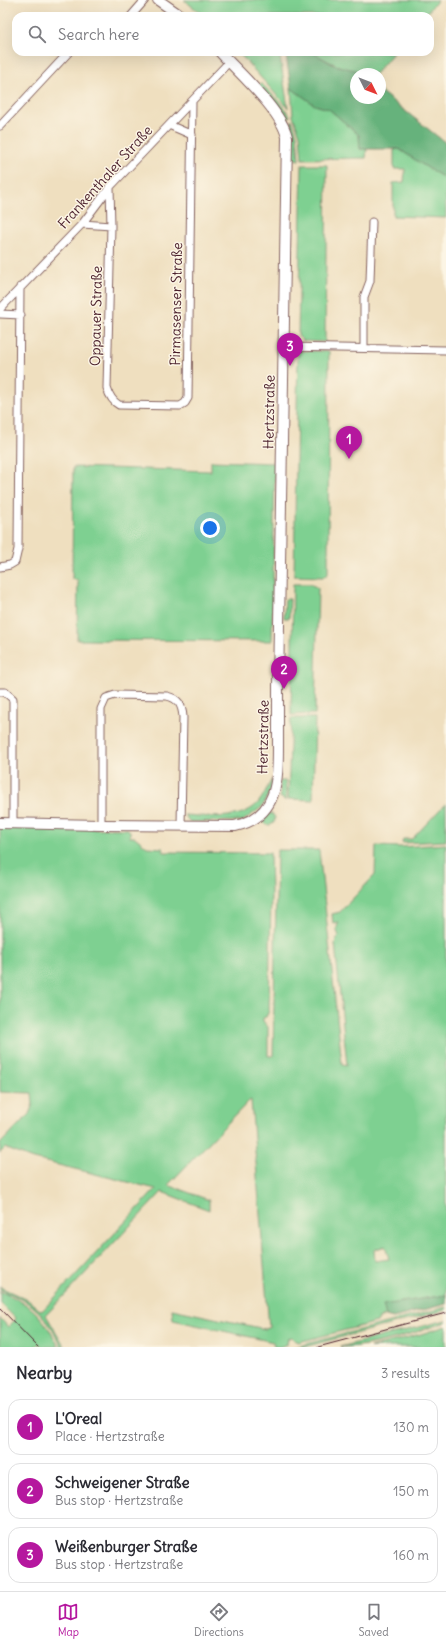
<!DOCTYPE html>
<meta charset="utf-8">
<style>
:root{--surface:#fff;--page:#f2f2f3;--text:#2b2b33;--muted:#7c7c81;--line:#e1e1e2;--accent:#b5179e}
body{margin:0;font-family:Delius,sans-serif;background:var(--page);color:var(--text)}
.compass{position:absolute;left:350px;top:68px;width:36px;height:36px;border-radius:50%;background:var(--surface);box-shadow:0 4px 16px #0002;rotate:132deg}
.you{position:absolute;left:210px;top:528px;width:14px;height:14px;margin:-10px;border:3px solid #fff;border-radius:50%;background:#1a73e8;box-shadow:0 0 0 6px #1a73e833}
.badge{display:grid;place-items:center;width:26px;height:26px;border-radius:50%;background:var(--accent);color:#fff;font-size:13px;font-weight:700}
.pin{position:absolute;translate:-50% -33px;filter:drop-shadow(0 1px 2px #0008)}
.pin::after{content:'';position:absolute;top:21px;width:14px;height:12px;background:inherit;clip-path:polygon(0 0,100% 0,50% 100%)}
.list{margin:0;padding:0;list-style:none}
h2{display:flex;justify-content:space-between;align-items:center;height:52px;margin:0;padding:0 16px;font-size:17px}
h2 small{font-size:13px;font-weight:400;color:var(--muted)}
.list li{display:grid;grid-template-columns:26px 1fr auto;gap:12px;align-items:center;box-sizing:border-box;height:56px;margin:0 8px 8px;padding:0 8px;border:1px solid var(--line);border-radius:12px}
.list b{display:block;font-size:15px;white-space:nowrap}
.list p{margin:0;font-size:13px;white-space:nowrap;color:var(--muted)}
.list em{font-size:13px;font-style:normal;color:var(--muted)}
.icon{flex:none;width:22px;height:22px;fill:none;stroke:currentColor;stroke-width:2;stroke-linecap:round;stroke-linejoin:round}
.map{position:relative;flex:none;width:446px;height:1347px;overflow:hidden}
.search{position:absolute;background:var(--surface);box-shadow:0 4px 16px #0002;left:12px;right:12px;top:12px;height:44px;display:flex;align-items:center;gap:10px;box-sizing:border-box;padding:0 14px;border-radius:12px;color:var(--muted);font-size:15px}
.sheet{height:244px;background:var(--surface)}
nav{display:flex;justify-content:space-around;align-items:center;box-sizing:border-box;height:56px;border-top:1px solid var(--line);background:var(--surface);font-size:11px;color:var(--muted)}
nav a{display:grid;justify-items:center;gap:2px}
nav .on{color:var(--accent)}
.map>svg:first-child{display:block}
.green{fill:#7ed091;stroke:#64785e;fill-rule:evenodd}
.forest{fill:#66b27b;stroke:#586853}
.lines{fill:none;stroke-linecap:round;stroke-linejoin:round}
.street-casing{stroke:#84625f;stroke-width:9}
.secondary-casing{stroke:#84625f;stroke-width:12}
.street{stroke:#fff;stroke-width:7}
.secondary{stroke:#fff;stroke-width:10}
.tram{stroke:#4a1f2b;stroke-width:1}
.labels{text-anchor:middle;stroke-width:3;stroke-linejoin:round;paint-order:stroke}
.street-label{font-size:14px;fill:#4a1f2b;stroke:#fcf5e5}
</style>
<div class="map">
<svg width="446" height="1347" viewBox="0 0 446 1347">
<rect width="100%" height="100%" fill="#fcf5e5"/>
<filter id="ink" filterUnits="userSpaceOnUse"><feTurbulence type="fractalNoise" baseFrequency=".025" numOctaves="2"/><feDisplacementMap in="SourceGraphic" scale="8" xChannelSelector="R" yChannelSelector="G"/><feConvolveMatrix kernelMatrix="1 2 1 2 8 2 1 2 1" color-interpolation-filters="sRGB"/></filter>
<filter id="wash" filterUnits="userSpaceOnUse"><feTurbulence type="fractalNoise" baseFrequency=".012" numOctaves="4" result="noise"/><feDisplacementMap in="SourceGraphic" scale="16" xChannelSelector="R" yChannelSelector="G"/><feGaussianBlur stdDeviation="0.9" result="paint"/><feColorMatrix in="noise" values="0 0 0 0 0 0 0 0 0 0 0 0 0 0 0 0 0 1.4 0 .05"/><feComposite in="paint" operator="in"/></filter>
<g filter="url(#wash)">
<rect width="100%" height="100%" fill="#efdfbf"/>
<path class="green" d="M 184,0 L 438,0 L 424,16 L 204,16 Z
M 238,52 L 291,52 L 280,57 L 288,108 Z
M 312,52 L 394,52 L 375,74 C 352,74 332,64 312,52 Z
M 261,83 L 284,107 L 290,116 L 286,123 L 277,106 L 258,86 Z
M 291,88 L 315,105 L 329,109 L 359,135 L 360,149 L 367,149 L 366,158 L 302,159 L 300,135 L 293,116 Z
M 292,120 L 297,135 L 299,160 L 294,159 C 287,148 288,131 292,120 Z
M 399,149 L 423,165 L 446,179 L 446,218 L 393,216 L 393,183 L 404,182 L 405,169 L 394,169 L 394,150 Z
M 302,165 L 327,165 L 325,342 L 303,341 L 298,336 Z
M 298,351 L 329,351 L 328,574 L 323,577 L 294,576 Z
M 211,461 L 275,463 L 272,641 L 77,640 L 78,580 L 72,579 L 73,467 L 211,471 Z
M 293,584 L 310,584 L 318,588 L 315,714 L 291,715 Z
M 285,599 L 290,599 L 289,618 L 284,618 Z
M 291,718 L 315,718 L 313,800 L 288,799 Z
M 272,779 L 271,790 L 262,807 L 243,821 L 190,822 L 184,815 C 207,816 240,822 258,803 C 264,796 267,787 272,779 Z
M 280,781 L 286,781 L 286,801 L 280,797 Z
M 446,803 L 446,841 L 402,843 L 403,839 L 412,839 Z
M263 819a6 6 0 1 1 12 0a6 6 0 1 1-12 0Z
M 0,827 L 128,829 L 130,831 L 130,837 L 135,837 L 147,847 L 163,848 L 163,852 L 270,853 L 271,893 L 269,1011 L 266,1017 L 263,1018 L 263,1021 L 268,1027 L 268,1056 L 273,1056 L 277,850 L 319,850 L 342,1064 L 347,1065 L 335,944 L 336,939 L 339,936 C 336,930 336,928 339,922 L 333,923 L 332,914 L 340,912 L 375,875 L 376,846 L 400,847 L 446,844 L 446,1295 L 384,1305 L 386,1316 L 380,1317 L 377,1322 L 299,1342 L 294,1340 L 292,1337 L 288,1338 L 287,1344 L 280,1347 L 274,1347 L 273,1342 L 173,1320 L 172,1309 L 265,1329 L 269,1328 L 251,1100 L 249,1101 L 168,1185 L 209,1200 L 209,1210 L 162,1192 L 46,1315 L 65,1347 L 62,1347 C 53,1329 43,1312 25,1301 C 17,1296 8,1294 0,1289 L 0,1287 L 28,1300 L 41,1311 L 43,1310 L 156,1189 L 30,1158 L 5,1148 L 0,1153 L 0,1144 L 29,1114 L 33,1104 L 32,1093 L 0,1092 ZM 385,1246 L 389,1259 L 375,1261 L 374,1250 Z
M 0,1291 C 7,1295 14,1297 20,1301 C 39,1311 50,1329 59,1347 L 43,1347 L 39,1344 L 34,1347 L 0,1347 L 0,1318 L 8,1327 L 16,1319 L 0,1303 Z
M 446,1307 L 446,1310 L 304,1347 L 295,1347 Z
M 446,1320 L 446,1322 C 413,1333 375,1347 340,1347 Z
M 446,1326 L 446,1347 L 370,1347 L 421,1334 Z"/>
<path class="forest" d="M 291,52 L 312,52 L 334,65 L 363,72 L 364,74 L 356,74 L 356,98 L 380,98 L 380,91 L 446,143 L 446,179 L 423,165 L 399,149 L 360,149 L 359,135 L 329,109 L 315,105 L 291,88 L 286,55 Z
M 446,1295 L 446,1304 L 393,1318 L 386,1316 L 383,1305 Z"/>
</g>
<g filter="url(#ink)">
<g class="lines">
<defs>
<path id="street" d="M 131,16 L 145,0
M 169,125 L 192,135
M 0,126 L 69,52
M 110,187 L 111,226 L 107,388 C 109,395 112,401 119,405 L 180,406 L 185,403 L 188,398 L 192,101
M 82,224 L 111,226
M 0,309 L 82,224 L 110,187 L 229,62
M 0,314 L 21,315
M 284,347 L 446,350
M 364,348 L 364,297 L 370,281 L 372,222
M 0,567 L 10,565 L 15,562 L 18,549 L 20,287
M 0,692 L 5,692 L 13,699 L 13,823
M 101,825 L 101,709 L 106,698 L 115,695 L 167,696 C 179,699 182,705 183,717 L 181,825"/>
<path id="secondary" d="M 158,0 L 181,16
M 0,823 L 101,825 L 235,826 C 279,817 278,778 278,742 C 278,723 278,705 278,686 L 287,137 C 281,110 239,73 220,52"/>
</defs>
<use href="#street" class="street-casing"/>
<use href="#secondary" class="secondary-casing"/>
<use href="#street" class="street"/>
<use href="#secondary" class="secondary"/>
<path class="tram" d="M 0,1308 L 38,1347
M 318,1347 L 446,1313"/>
</g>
</g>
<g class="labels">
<g class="street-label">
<text transform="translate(105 177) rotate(-48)" y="5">Frankenthaler Straße</text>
<text transform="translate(176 304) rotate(-89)" y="5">Pirmasenser Straße</text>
<text transform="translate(96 316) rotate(-89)" y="5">Oppauer Straße</text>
<text transform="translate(269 412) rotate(-89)" y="5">Hertzstraße</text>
<text transform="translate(263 737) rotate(-89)" y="5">Hertzstraße</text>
</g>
</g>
</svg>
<svg class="compass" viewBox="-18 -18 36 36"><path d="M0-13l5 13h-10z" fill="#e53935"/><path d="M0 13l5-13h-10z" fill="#7c7c81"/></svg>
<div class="you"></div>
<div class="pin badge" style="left:349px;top:459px">1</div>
<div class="pin badge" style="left:284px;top:689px">2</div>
<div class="pin badge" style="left:290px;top:366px">3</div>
<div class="search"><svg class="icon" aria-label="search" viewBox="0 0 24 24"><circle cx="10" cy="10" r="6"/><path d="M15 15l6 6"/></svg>Search here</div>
</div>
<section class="sheet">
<h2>Nearby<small>3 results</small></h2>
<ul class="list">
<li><span class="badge">1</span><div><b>L'Oreal</b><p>Place · Hertzstraße</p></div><em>130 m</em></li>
<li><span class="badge">2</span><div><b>Schweigener Straße</b><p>Bus stop · Hertzstraße</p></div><em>150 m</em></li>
<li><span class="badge">3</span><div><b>Weißenburger Straße</b><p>Bus stop · Hertzstraße</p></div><em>160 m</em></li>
</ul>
</section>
<nav>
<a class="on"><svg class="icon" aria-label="map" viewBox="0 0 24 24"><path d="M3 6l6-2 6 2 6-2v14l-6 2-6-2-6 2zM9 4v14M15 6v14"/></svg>Map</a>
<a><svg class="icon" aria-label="directions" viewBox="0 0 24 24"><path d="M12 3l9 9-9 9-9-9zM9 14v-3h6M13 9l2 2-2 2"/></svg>Directions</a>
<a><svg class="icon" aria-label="saved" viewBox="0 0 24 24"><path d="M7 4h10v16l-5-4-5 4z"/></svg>Saved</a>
</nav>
